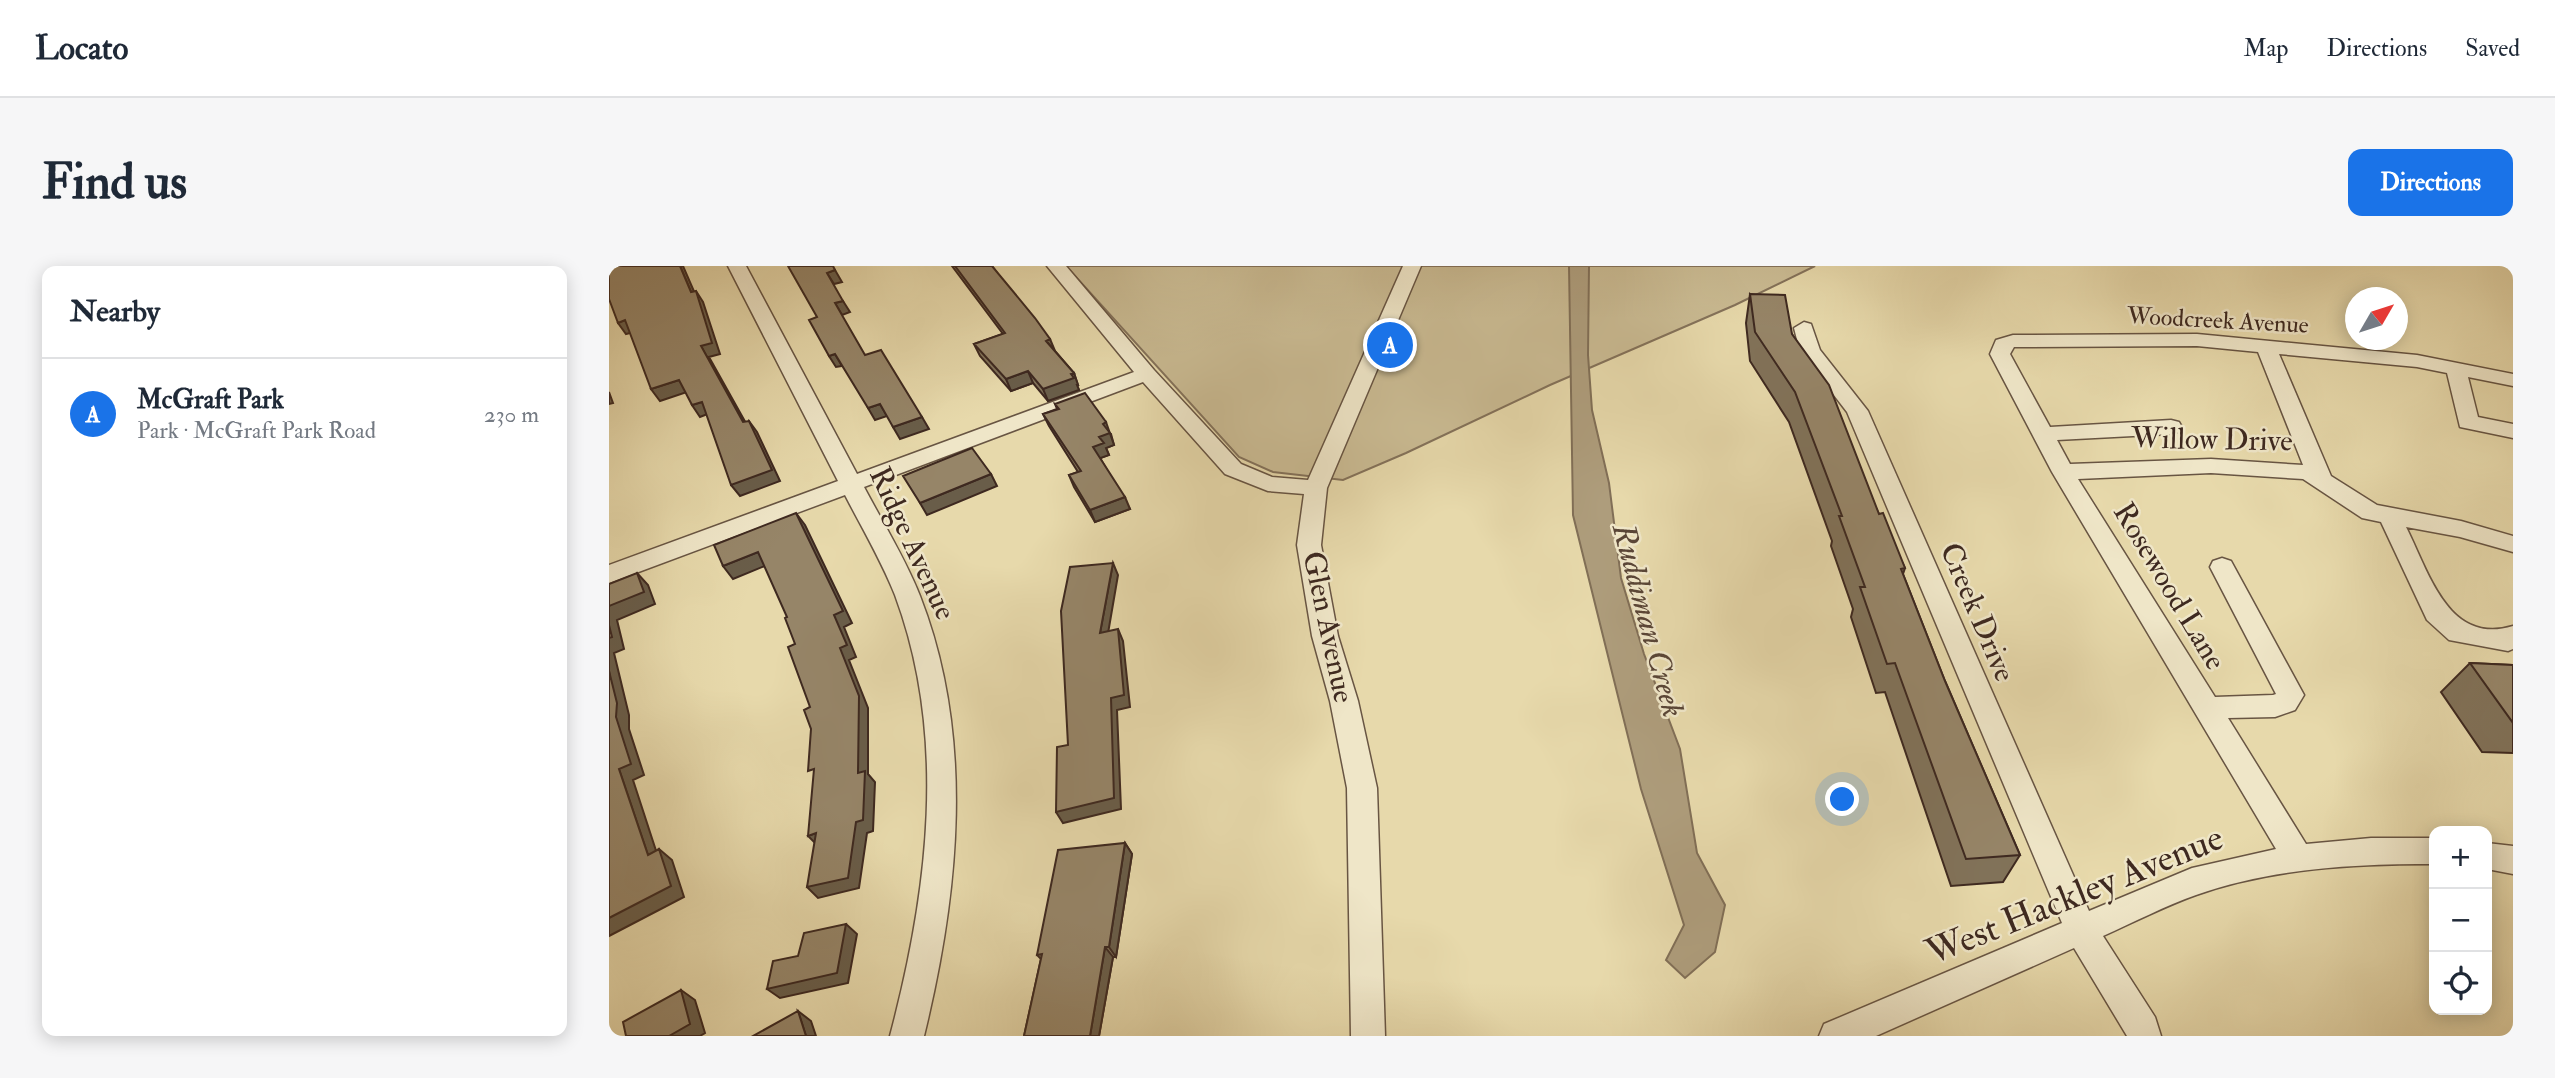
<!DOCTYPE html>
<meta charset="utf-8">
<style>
:root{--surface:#fff;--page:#f6f6f7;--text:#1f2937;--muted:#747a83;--line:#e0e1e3;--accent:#1a73e8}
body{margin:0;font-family:"IM FELL Double Pica",serif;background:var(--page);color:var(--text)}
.controls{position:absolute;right:21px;bottom:21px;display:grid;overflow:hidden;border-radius:14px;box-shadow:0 4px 18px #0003}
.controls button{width:63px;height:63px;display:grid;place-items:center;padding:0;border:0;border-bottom:2px solid var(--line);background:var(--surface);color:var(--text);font:35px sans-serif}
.compass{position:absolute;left:1736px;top:21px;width:63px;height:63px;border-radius:50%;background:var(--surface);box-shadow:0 4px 18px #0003;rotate:51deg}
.you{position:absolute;left:1234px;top:534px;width:24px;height:24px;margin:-18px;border:5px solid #fff;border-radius:50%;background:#1a73e8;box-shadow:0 0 0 10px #1a73e833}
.badge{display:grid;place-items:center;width:46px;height:46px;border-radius:50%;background:var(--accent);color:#fff;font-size:23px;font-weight:700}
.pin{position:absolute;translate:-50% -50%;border:4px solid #fff;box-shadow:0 2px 7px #0006}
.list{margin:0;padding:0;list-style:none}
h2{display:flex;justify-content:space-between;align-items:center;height:91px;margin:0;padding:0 28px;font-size:30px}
h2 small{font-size:23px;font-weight:400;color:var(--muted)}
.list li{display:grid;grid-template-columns:46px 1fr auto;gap:21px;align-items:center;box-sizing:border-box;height:112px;padding:0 28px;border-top:2px solid var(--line)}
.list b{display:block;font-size:26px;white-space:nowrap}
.list p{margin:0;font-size:23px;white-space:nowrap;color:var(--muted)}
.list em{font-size:23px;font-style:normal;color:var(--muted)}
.icon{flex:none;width:38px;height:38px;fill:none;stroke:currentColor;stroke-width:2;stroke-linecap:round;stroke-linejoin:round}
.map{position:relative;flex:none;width:1904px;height:770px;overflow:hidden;border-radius:14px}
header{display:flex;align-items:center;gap:42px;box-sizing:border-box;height:98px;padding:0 35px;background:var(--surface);border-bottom:2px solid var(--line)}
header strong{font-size:33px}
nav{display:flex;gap:38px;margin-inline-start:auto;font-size:24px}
.intro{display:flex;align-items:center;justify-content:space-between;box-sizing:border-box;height:168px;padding:0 42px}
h1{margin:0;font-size:49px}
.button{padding:18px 32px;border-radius:14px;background:var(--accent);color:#fff;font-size:24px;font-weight:700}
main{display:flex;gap:42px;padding:0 42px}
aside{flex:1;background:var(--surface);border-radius:14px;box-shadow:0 4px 18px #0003}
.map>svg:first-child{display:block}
.green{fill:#cabb93;stroke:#84725a;stroke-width:2}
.water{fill:#ae9d7c;stroke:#816f57;stroke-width:2}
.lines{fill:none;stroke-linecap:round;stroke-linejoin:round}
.minor-casing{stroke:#685543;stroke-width:3}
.minor{fill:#efe6c8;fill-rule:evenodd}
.wall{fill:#817259;stroke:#3e2920;stroke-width:2}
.shaded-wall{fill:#695d49;stroke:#3e2920;stroke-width:2}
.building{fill:#968568;stroke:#3e2920;stroke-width:2}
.labels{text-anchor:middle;stroke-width:5;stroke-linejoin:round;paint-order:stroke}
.far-street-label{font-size:24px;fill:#3e2920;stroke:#efe6c8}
.street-label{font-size:30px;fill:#3e2920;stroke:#efe6c8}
.water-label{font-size:32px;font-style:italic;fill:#5a4637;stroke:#efe6c8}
.near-street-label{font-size:37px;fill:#3e2920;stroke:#efe6c8}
</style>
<header>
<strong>Locato</strong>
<nav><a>Map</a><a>Directions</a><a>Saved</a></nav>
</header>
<div class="intro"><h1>Find us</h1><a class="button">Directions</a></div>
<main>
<aside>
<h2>Nearby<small></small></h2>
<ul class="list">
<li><span class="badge">A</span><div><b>McGraft Park</b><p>Park · McGraft Park Road</p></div><em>230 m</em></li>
</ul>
</aside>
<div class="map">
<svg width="1904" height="770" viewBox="0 0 1904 770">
<rect width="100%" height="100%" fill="#e7d9ab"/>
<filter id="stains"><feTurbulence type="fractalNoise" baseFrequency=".00286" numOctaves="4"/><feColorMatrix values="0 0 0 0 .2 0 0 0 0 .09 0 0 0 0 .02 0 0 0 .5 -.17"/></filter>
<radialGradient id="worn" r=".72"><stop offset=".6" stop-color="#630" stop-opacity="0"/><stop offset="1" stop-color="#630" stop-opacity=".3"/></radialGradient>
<path class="green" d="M 457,0 L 1206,0 L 1126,39 L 941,119 L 797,187 L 734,214 L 664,206 L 630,191 Z"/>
<path class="water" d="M 960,0 L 980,0 L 979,89 L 983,144 L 1000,217 L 1012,312 L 1035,388 L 1071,483 L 1088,587 L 1116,639 L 1106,686 L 1076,712 L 1057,694 L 1075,659 L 1032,523 L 964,249 Z"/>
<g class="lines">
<defs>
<path id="minor" d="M 119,0 L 137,0 L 248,208 L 525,106 L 438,0 L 457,0 L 545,104 L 632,198 L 663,211 L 699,214 L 794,0 L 812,0 L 718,222 L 712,279 L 729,370 L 749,435 L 768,522 L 776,770 L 742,770 L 738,522 L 721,435 L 703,370 L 688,279 L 695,228 L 659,225 L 616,208 L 534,116 L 255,221 C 274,257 296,292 311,330 C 366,471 350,627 315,770 L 281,770 C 319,627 339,471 286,329 C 272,294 253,262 236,229 L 0,317 L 0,299 L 229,215 Z
M 1195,56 L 1202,58 L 1211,84 L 1259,145 L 1480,645 L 1583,602 L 1667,583 L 1443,206 L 1381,88 L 1387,74 L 1404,69 L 1588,68 L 1808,89 L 1904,108 L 1904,120 L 1859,111 L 1869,151 L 1904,158 L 1904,172 L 1851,161 L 1838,107 L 1808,101 L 1670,88 L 1722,210 L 1768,239 L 1852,255 L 1904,270 L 1904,286 L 1851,271 L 1797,261 C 1820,306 1839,380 1904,360 L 1904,383 L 1899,385 L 1840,374 L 1818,354 L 1772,256 L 1753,252 L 1694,213 L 1602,207 L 1469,213 L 1606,431 L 1664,429 L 1667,428 L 1601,301 L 1604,295 L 1613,292 L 1622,295 L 1695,429 L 1686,444 L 1666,451 L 1619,452 L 1697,578 L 1762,572 L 1825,572 L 1825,598 C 1746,598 1663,602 1587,629 C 1556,640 1525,656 1494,670 L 1546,751 L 1552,770 L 1518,770 L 1465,682 L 1267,770 L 1210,770 L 1215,758 L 1453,657 L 1238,146 L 1191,85 L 1185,62 ZM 1588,80 L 1649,86 L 1694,199 L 1602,193 L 1461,198 L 1448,174 L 1562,168 L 1570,166 L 1573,161 L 1570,156 L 1562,154 L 1441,161 L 1401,88 L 1405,81 Z
M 1878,577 L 1904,580 L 1904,608 L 1878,603 Z"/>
</defs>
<use href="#minor" class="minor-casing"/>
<use href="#minor" class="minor"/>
</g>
<path class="wall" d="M 343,0 L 383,0 L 446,85 L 465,107 L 469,119 L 468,119 L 470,124 L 439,135 L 424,117 L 402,125 L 371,90 L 365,78 L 394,68 Z
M 1141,28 L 1183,68 L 1296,302 L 1294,308 L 1336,415 L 1411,589 L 1394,616 L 1342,620 L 1276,426 L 1267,427 L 1242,351 L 1244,343 L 1222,280 L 1223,275 L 1180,156 L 1141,95 L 1137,57 Z
M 446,138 L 502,168 L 505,179 L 497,182 L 500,189 L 491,192 L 521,243 L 486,256 L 465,221 L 460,209 L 469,206 L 440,160 L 434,148 L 448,143 Z
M 1861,397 L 1904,399 L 1904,487 L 1873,486 L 1832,426 Z
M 516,577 L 523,588 L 507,691 L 504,691 L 490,770 L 415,770 L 432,693 L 428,689 Z"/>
<path class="shaded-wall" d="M 71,0 L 74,0 L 90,37 L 82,26 Z
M 226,4 L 233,16 L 225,18 L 218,7 Z
M 87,25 L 94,36 L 111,88 L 100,91 L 143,168 L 134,156 L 92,80 Z
M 234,35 L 241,46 L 233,49 L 226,37 Z
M 16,54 L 25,66 L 17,68 L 9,57 Z
M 441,73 L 446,85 L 437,75 Z
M 226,88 L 233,100 L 227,101 L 220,90 Z
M 419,105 L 424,117 L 402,125 L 397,113 Z
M 465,107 L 469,119 L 468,119 L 470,124 L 439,135 L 434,123 Z
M 70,114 L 78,126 L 51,135 L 42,123 Z
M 0,126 L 4,137 L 0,138 Z
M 93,136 L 101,147 L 91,151 L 83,139 Z
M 271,138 L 278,150 L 266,154 L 259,142 Z
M 313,151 L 320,163 L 291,173 L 284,161 Z
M 140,155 L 148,166 L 171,215 L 131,230 L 122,219 Z
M 497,156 L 505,179 L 497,182 L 500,189 L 489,193 L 484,181 L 490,171 L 494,158 Z
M 382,208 L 388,220 L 318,249 L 311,237 Z
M 516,231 L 521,243 L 486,256 L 481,244 Z
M 187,247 L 196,259 L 243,357 L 235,361 L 247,391 L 240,394 L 259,442 L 259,508 L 266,516 L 264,565 L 258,567 L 250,622 L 209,632 L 198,621 L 249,507 L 225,349 Z
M 149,286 L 158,299 L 124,313 L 114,300 Z
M 504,297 L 509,309 L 497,379 L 491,367 Z
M 28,307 L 39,319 L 46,338 L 8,354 L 15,383 L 5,387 L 20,449 L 20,463 L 35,509 L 24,514 L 52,600 L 39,589 L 10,503 L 7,451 L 0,405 L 0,340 Z
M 509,363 L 514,375 L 521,441 L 508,444 L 512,543 L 454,557 L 447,546 L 502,432 Z
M 207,567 L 210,581 L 199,570 Z
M 516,577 L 523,588 L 507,691 L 500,681 Z
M 50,583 L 63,594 L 75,631 L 0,670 L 0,652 Z
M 237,658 L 248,668 L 239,717 L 171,732 L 158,723 Z
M 496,681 L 504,691 L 490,770 L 481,770 Z
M 72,724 L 86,734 L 96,767 L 91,770 L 60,770 Z
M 189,745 L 202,755 L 207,770 L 197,770 Z"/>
<path class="building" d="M 0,0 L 71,0 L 82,26 L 87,25 L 103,77 L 92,80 L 134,156 L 140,155 L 163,204 L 122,219 L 93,136 L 83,139 L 70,114 L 42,123 L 16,54 L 9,57 L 0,33 Z
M 179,0 L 224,0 L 226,4 L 218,7 L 234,35 L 226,37 L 256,89 L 272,84 L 313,151 L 284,161 L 271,138 L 259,142 L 226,88 L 220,90 L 200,54 L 208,51 Z
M 346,0 L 383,0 L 426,52 L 441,73 L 437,75 L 465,107 L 462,108 L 465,112 L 434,123 L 419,105 L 397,113 L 365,78 L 396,67 Z
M 1141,28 L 1176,29 L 1183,68 L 1220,119 L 1270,248 L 1274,247 L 1296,302 L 1292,303 L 1336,415 L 1411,589 L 1357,593 L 1286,397 L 1278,398 L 1251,321 L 1256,321 L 1230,250 L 1233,250 L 1186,126 L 1146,66 Z
M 476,127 L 497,156 L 494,158 L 501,167 L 490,171 L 495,177 L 484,181 L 516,231 L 481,244 L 460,209 L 472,205 L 434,148 L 450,143 L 446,138 Z
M 363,182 L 382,208 L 311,237 L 294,210 Z
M 187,247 L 234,345 L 225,349 L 238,379 L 231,382 L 250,430 L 249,507 L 256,505 L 254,554 L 247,556 L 239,612 L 198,621 L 207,567 L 199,570 L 205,503 L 199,505 L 202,463 L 195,444 L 201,441 L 179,381 L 186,378 L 176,352 L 178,351 L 149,286 L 114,300 L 105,279 Z
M 504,297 L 491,367 L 509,363 L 515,429 L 502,432 L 505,532 L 447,546 L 448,481 L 459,479 L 452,345 L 461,301 Z
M 28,307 L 35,326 L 0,340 L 0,318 Z
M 0,359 L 3,371 L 0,372 Z
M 1861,397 L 1904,399 L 1904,457 Z
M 0,405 L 8,437 L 7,451 L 22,498 L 10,503 L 39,589 L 50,583 L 62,620 L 0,652 Z
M 516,577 L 500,681 L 496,681 L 481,770 L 415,770 L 433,688 L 428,689 L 449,584 Z
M 237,658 L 228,707 L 158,723 L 164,695 L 189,690 L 195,667 Z
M 72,724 L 81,758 L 60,770 L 17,770 L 14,756 Z
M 189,745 L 197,770 L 144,770 Z"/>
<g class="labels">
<g class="far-street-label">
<text transform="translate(1609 54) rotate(3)" y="8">Woodcreek Avenue</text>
</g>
<g class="street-label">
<text transform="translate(1603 173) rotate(1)" y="10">Willow Drive</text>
<text transform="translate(304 277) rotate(65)" y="10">Ridge Avenue</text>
<text transform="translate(1561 320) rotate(59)" y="10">Rosewood Lane</text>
<text transform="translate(1369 346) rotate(67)" y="10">Creek Drive</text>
<text transform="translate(720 361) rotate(78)" y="10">Glen Avenue</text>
</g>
<g class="water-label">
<text transform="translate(1040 354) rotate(75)" y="11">Ruddiman Creek</text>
</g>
<g class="near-street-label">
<text transform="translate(1465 628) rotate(-22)" y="13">West Hackley Avenue</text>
</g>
</g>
<rect width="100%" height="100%" filter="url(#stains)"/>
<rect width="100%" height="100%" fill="url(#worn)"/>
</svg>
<div class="controls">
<button>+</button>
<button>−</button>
<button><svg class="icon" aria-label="locate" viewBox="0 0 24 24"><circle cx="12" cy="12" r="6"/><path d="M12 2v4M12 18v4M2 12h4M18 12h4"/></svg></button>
</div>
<svg class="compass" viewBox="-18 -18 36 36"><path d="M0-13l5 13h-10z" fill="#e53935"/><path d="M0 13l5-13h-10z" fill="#747a83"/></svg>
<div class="you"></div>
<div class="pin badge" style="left:781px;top:79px">A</div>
</div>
</main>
